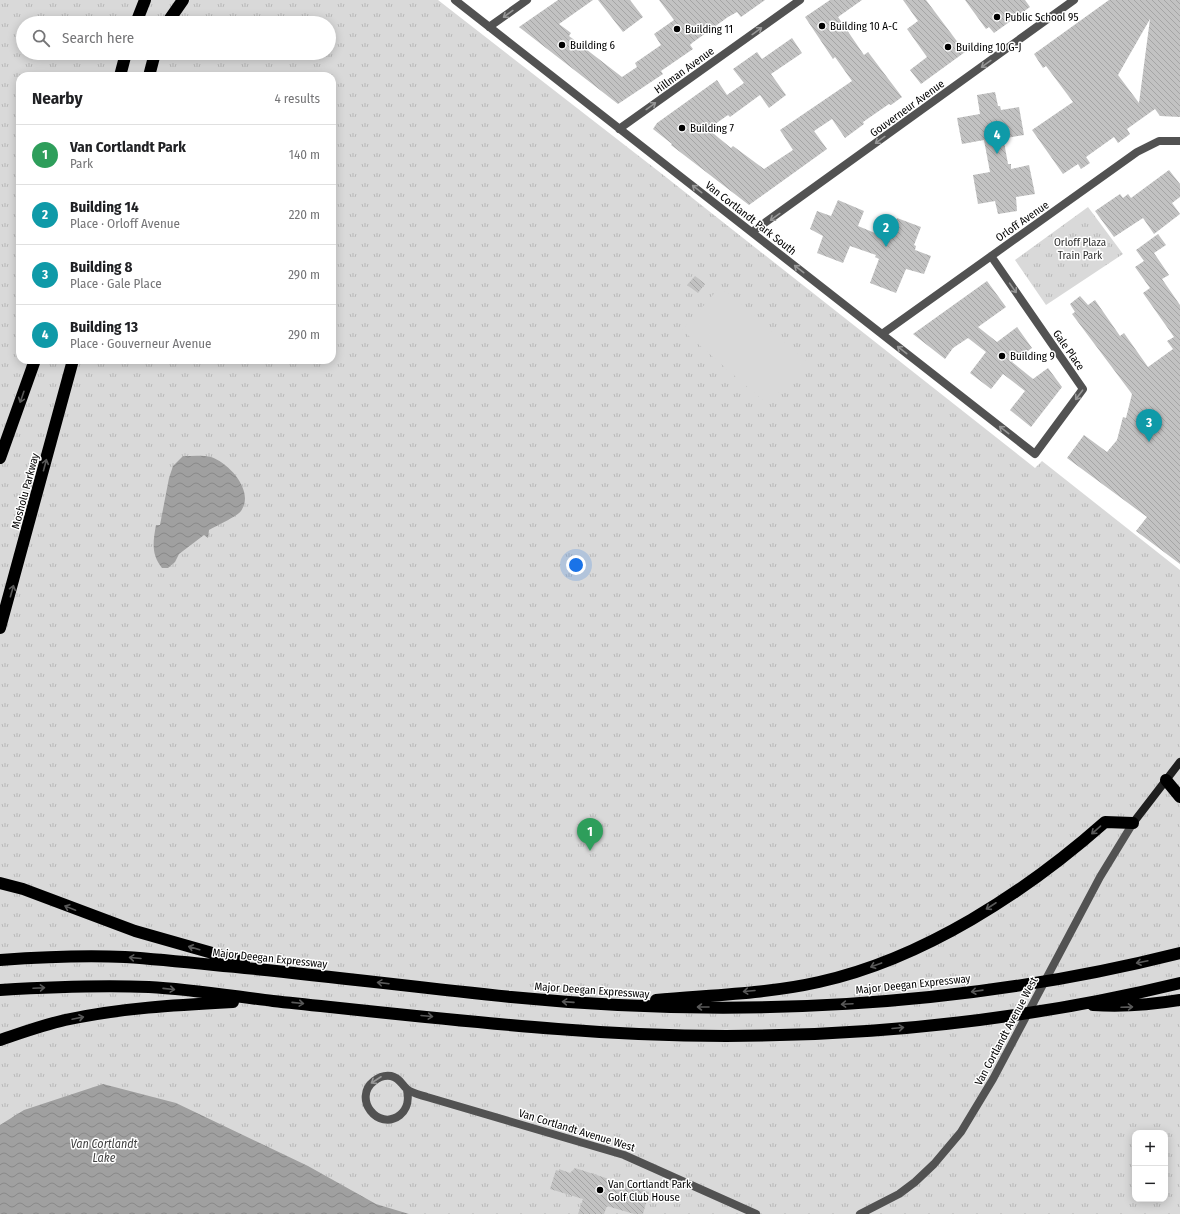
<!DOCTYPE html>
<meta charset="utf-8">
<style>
:root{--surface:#fff;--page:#f6f6f6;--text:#202124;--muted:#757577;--line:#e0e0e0;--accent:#1a73e8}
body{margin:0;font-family:"Fira Sans Condensed",sans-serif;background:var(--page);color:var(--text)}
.controls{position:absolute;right:12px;bottom:12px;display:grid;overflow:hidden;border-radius:8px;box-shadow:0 2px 10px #0003}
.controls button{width:36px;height:36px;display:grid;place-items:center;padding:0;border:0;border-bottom:1px solid var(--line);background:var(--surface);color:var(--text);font:20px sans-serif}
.you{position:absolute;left:576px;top:565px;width:14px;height:14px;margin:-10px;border:3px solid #fff;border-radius:50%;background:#1a73e8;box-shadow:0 0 0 6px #1a73e833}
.badge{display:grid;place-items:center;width:26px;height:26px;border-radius:50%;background:var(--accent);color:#fff;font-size:13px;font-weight:700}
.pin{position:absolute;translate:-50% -33px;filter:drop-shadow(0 1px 2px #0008)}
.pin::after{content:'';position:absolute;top:21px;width:14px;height:12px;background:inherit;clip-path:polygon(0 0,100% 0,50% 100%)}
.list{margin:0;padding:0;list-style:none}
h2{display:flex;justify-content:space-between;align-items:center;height:52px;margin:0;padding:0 16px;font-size:17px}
h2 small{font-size:13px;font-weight:400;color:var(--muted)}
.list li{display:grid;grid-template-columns:26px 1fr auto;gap:12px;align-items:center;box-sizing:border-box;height:60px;padding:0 16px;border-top:1px solid var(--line)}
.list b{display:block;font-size:15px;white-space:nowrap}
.list p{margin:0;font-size:13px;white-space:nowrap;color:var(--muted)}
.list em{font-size:13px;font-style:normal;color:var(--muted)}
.icon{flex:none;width:22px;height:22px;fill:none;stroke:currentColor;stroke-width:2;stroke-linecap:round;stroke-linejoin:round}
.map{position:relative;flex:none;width:1180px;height:1214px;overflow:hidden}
.search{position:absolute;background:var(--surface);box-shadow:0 2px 10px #0003;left:16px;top:16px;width:320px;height:44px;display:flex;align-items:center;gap:10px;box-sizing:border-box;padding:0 14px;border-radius:22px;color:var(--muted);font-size:15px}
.panel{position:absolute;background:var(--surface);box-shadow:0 2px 10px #0003;left:16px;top:72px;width:320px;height:292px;border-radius:12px}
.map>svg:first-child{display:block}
.park{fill:url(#park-tufts);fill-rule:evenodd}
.pitch{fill:#d9d9d9}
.water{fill:url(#water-waves)}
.building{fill:url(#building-back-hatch);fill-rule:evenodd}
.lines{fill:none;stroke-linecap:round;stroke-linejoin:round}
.street{stroke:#525252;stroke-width:8}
.secondary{stroke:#1f1f1f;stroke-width:8}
.highway{stroke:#000;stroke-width:12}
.oneway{stroke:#979797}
.oneway2{stroke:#595959}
.poi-dot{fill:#000;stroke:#fff;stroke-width:1.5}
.labels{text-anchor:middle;stroke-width:3;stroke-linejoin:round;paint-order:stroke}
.poi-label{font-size:11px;fill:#000;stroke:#fff;text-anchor:start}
.street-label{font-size:11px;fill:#000;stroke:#fff}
.park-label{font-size:11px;fill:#303030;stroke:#fff}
.water-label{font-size:12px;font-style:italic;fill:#414141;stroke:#fff}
</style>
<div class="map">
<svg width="1180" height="1214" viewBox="0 0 1180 1214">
<defs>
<pattern id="park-tufts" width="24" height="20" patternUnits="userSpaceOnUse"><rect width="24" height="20" fill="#d9d9d9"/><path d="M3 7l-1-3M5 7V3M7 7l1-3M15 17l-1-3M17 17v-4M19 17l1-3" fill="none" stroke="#b8b8b8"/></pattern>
<pattern id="water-waves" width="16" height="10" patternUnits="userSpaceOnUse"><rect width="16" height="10" fill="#a0a0a0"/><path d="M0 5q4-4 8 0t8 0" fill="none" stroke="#888"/></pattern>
<pattern id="building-back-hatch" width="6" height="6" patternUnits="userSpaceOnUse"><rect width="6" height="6" fill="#c2c2c2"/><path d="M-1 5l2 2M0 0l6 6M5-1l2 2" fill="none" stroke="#a5a5a5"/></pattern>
</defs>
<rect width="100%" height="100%" fill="#fff"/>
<path class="park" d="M 0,0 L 438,0 L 662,174 L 1035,468 L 1042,461 L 1180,570 L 1180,1214 L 0,1214 ZM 23,23 L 329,23 L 329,53 L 23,53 ZM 20,76 L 332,76 L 332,360 L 20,360 ZM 1135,1133 L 1165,1133 L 1165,1199 L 1135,1199 Z
M 1088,207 L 1123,254 L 1046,305 L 1015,260 Z"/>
<path class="pitch" d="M 720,287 L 806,360 L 768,405 L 682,330 Z"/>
<path class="water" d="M 183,456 C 192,456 203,455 211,457 C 229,463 255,491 241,511 C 236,517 216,526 209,530 L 208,538 L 204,535 L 179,554 L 175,562 L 168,568 L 162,568 C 151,554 153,542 156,525 L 160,525 L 169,478 L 173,466 Z
M 103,1084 L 176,1103 L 308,1166 L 376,1204 L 409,1214 L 0,1214 L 0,1125 L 24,1110 Z"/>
<path class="building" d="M 558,0 L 593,0 L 559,24 L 571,33 L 569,36 L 622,77 L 637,67 L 635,63 L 661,45 L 654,34 L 674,20 L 659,0 L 765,0 L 741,17 L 737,12 L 728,17 L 692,43 L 690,45 L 693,49 L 661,71 L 663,74 L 618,104 L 519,27 Z
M 598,0 L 630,0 L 643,17 L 623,32 Z
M 830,0 L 862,0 L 838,17 L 864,55 L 868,52 L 902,97 L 891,105 L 889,104 L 863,122 L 864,124 L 845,138 L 832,119 L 814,131 L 827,149 L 749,205 L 671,145 L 672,144 L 653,129 L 657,123 L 717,80 L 727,95 L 744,83 L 733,69 L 757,52 L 762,59 L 792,38 L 802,53 L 771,74 L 786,95 L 769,108 L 760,95 L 730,117 L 728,115 L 708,129 L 731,148 L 733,146 L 764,169 L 793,150 L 780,130 L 852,81 L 835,57 L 833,59 L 805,17 Z
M 903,0 L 926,0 L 965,52 L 921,84 L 910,70 L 927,57 L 907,29 L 918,21 Z
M 965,0 L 1025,0 L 1030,7 L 994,33 L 989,27 L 986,29 Z
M 1109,0 L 1180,0 L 1180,117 L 1160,116 L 1155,109 L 1127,129 L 1130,134 L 1118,143 L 1114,137 L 1086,157 L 1090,163 L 1081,169 L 1078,164 L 1063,174 L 1032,130 L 1073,102 L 1046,66 L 1043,68 L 1034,54 ZM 1150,19 L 1139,103 L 1118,75 Z
M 995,92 L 998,106 L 1000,106 L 1001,110 L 1019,107 L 1024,135 L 1006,138 L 1006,142 L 1004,142 L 1008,164 L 1011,164 L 1011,169 L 1029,165 L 1035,194 L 1016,197 L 1017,211 L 998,214 L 995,201 L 978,204 L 973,175 L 990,172 L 984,140 L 962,144 L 957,118 L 980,114 L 977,95 Z
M 1169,170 L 1180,184 L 1180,197 L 1172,203 L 1180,214 L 1154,234 L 1143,218 L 1114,237 L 1095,211 L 1120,194 L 1123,198 L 1128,194 L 1131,198 Z
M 838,200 L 864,211 L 858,226 L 887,238 L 888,234 L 890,235 L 897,218 L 921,227 L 914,245 L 916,246 L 915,250 L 931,256 L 924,274 L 906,269 L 896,293 L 870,283 L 879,259 L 875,257 L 876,255 L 850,246 L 843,263 L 817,253 L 823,236 L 810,229 L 817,211 L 831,216 Z
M 1158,234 L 1166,245 L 1154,253 L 1169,275 L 1162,279 L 1180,305 L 1180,564 L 1136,531 L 1147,517 L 1067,458 L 1084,435 L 1107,452 L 1117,440 L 1123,417 L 1126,418 L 1132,394 L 1072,314 L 1075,312 L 1070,304 L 1080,296 L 1088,305 L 1095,300 L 1120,336 L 1124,333 L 1148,367 L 1173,349 L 1167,341 L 1174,337 L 1143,293 L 1150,288 L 1135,267 L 1144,261 L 1136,250 Z
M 695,276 L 705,284 L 698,293 L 687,285 Z
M 987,281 L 1006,307 L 978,327 L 997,342 L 1017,327 L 1032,348 L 1012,362 L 1033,379 L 1048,368 L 1062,387 L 1031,427 L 1010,410 L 1025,391 L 1003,374 L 991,389 L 970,373 L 986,352 L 968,338 L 953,348 L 945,359 L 913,334 Z
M 575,1168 L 649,1192 L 643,1214 L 634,1214 L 607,1206 L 604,1214 L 578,1214 L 583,1199 L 550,1189 L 556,1170 L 559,1171 L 559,1169 L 570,1173 Z"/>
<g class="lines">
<path class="street" d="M 455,0 L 1035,454 L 1083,389 L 991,256
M 489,27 L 527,0
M 619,129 L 800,0
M 752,232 L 1074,0
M 882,334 L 1137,152 L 1159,141 L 1180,141
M 407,1090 C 409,1100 408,1108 400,1115 C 378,1132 352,1098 374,1081 C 379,1077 385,1075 391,1076 C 400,1078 401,1084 407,1089 C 411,1093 421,1095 427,1097 L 624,1155 L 756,1214
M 860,1214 L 899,1194 L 915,1182 L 934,1164 L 961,1132 L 993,1079 L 1100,877 L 1133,823"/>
<path class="secondary" d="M 1133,823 L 1180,762"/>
<path class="highway" d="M 136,23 L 145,0
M 167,23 L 183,0
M 120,76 L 126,53
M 149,76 L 155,53
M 0,458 L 35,360
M 0,628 L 73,360
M 1166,780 L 1180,797
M 0,883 L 23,889 L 135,931 L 244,962
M 0,960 C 41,957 84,955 125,957 C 155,959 185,962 214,965 C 313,974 412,987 511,997 C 733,1019 962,1008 1180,953
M 0,990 C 50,987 99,985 149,987 C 190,989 232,996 273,1001 C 368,1011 463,1022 558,1029 C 765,1046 978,1032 1180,983
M 656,1000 C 710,995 766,994 819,982 C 923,959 1026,892 1105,822 L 1133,823
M 1093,1005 C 1123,1007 1150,1005 1180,1000
M 0,1040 C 21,1033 43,1025 65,1020 C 120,1008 176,1005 233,1002"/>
</g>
<defs><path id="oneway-shaft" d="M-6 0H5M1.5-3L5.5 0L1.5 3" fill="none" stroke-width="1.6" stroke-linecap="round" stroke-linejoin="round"/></defs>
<g class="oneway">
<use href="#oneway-shaft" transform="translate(508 14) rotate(144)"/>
<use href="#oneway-shaft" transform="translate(757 31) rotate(-36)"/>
<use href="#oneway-shaft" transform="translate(986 64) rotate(144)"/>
<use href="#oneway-shaft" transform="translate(651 106) rotate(-36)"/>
<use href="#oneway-shaft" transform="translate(880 140) rotate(144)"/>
<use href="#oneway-shaft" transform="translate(697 189) rotate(-142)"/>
<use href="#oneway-shaft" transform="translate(775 217) rotate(144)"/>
<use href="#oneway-shaft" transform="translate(799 269) rotate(-142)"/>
<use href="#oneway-shaft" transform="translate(1013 288) rotate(55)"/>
<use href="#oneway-shaft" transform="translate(902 350) rotate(-142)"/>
<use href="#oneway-shaft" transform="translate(1079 395) rotate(127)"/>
<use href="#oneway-shaft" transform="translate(1004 430) rotate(-142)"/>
<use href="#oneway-shaft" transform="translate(376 1080) rotate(147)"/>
</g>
<g class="oneway2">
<use href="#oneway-shaft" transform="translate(22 397) rotate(109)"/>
<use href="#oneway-shaft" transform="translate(45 465) rotate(-75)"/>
<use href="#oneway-shaft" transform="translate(12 591) rotate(-74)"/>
<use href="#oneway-shaft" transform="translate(1096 830) rotate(139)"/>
<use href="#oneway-shaft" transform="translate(991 906) rotate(147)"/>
<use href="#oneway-shaft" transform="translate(70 908) rotate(-158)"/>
<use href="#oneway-shaft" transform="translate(194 948) rotate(-164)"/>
<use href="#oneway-shaft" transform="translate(135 958) rotate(-175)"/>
<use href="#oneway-shaft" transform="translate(1142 962) rotate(168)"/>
<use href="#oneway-shaft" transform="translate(876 965) rotate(160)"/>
<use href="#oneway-shaft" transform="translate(383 983) rotate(-173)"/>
<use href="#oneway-shaft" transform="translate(39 988) rotate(-3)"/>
<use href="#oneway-shaft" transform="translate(169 989) rotate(6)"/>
<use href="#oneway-shaft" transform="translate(749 991) rotate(175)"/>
<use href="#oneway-shaft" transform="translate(977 991) rotate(172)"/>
<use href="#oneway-shaft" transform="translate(568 1002) rotate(-176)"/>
<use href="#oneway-shaft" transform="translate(298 1003) rotate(6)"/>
<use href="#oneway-shaft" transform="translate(847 1004) rotate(177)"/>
<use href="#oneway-shaft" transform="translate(703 1007) rotate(-180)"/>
<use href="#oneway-shaft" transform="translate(1127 1007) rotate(-2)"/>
<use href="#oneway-shaft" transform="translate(427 1016) rotate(5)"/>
<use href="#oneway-shaft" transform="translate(78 1018) rotate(-12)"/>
<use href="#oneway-shaft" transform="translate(898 1028) rotate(-5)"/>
</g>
<g class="poi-dot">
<circle cx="997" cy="17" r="4"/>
<circle cx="822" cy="26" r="4"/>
<circle cx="677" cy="29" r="4"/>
<circle cx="562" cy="45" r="4"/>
<circle cx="948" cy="47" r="4"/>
<circle cx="682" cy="128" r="4"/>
<circle cx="1002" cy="356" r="4"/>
<circle cx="600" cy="1190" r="4"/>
</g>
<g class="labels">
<g class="poi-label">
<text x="1005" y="21">Public School 95</text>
<text x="830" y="30">Building 10 A-C</text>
<text x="685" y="33">Building 11</text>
<text x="570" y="49">Building 6</text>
<text x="956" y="51">Building 10 G-J</text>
<text x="690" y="132">Building 7</text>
<text x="1010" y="360">Building 9</text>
<text x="608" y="1188">Van Cortlandt Park<tspan x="608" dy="13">Golf Club House</tspan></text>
</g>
<g class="street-label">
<text transform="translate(684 70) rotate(-36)" y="4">Hillman Avenue</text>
<text transform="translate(907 108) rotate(-36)" y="4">Gouverneur Avenue</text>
<text transform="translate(751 218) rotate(38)" y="4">Van Cortlandt Park South</text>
<text transform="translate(1022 221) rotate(-35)" y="4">Orloff Avenue</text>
<text transform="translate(1069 350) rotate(55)" y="4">Gale Place</text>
<text transform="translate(25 491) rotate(-75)" y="4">Mosholu Parkway</text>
<text transform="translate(270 958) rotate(6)" y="4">Major Deegan Expressway</text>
<text transform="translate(913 984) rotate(-6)" y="4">Major Deegan Expressway</text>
<text transform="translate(592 990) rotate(4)" y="4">Major Deegan Expressway</text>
<text transform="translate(1006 1031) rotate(-62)" y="4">Van Cortlandt Avenue West</text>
<text transform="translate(577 1130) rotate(17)" y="4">Van Cortlandt Avenue West</text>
</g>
<g class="park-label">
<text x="1080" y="246">Orloff Plaza<tspan x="1080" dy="13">Train Park</tspan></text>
</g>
<g class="water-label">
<text x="104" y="1148">Van Cortlandt<tspan x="104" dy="14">Lake</tspan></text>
</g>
</g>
</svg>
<div class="controls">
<button>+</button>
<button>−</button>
</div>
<div class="you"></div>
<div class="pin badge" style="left:590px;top:851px;background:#2e9e5b">1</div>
<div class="pin badge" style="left:886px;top:247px;background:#0f9aa8">2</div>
<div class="pin badge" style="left:1149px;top:442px;background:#0f9aa8">3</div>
<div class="pin badge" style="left:997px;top:154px;background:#0f9aa8">4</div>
<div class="search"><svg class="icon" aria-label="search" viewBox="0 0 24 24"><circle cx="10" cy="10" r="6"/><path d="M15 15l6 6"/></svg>Search here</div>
<section class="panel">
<h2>Nearby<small>4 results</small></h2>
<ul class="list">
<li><span class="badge" style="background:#2e9e5b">1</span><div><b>Van Cortlandt Park</b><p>Park</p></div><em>140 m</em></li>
<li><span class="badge" style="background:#0f9aa8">2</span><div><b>Building 14</b><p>Place · Orloff Avenue</p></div><em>220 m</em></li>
<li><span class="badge" style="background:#0f9aa8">3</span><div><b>Building 8</b><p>Place · Gale Place</p></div><em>290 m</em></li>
<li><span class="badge" style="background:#0f9aa8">4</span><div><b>Building 13</b><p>Place · Gouverneur Avenue</p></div><em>290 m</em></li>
</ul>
</section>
</div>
